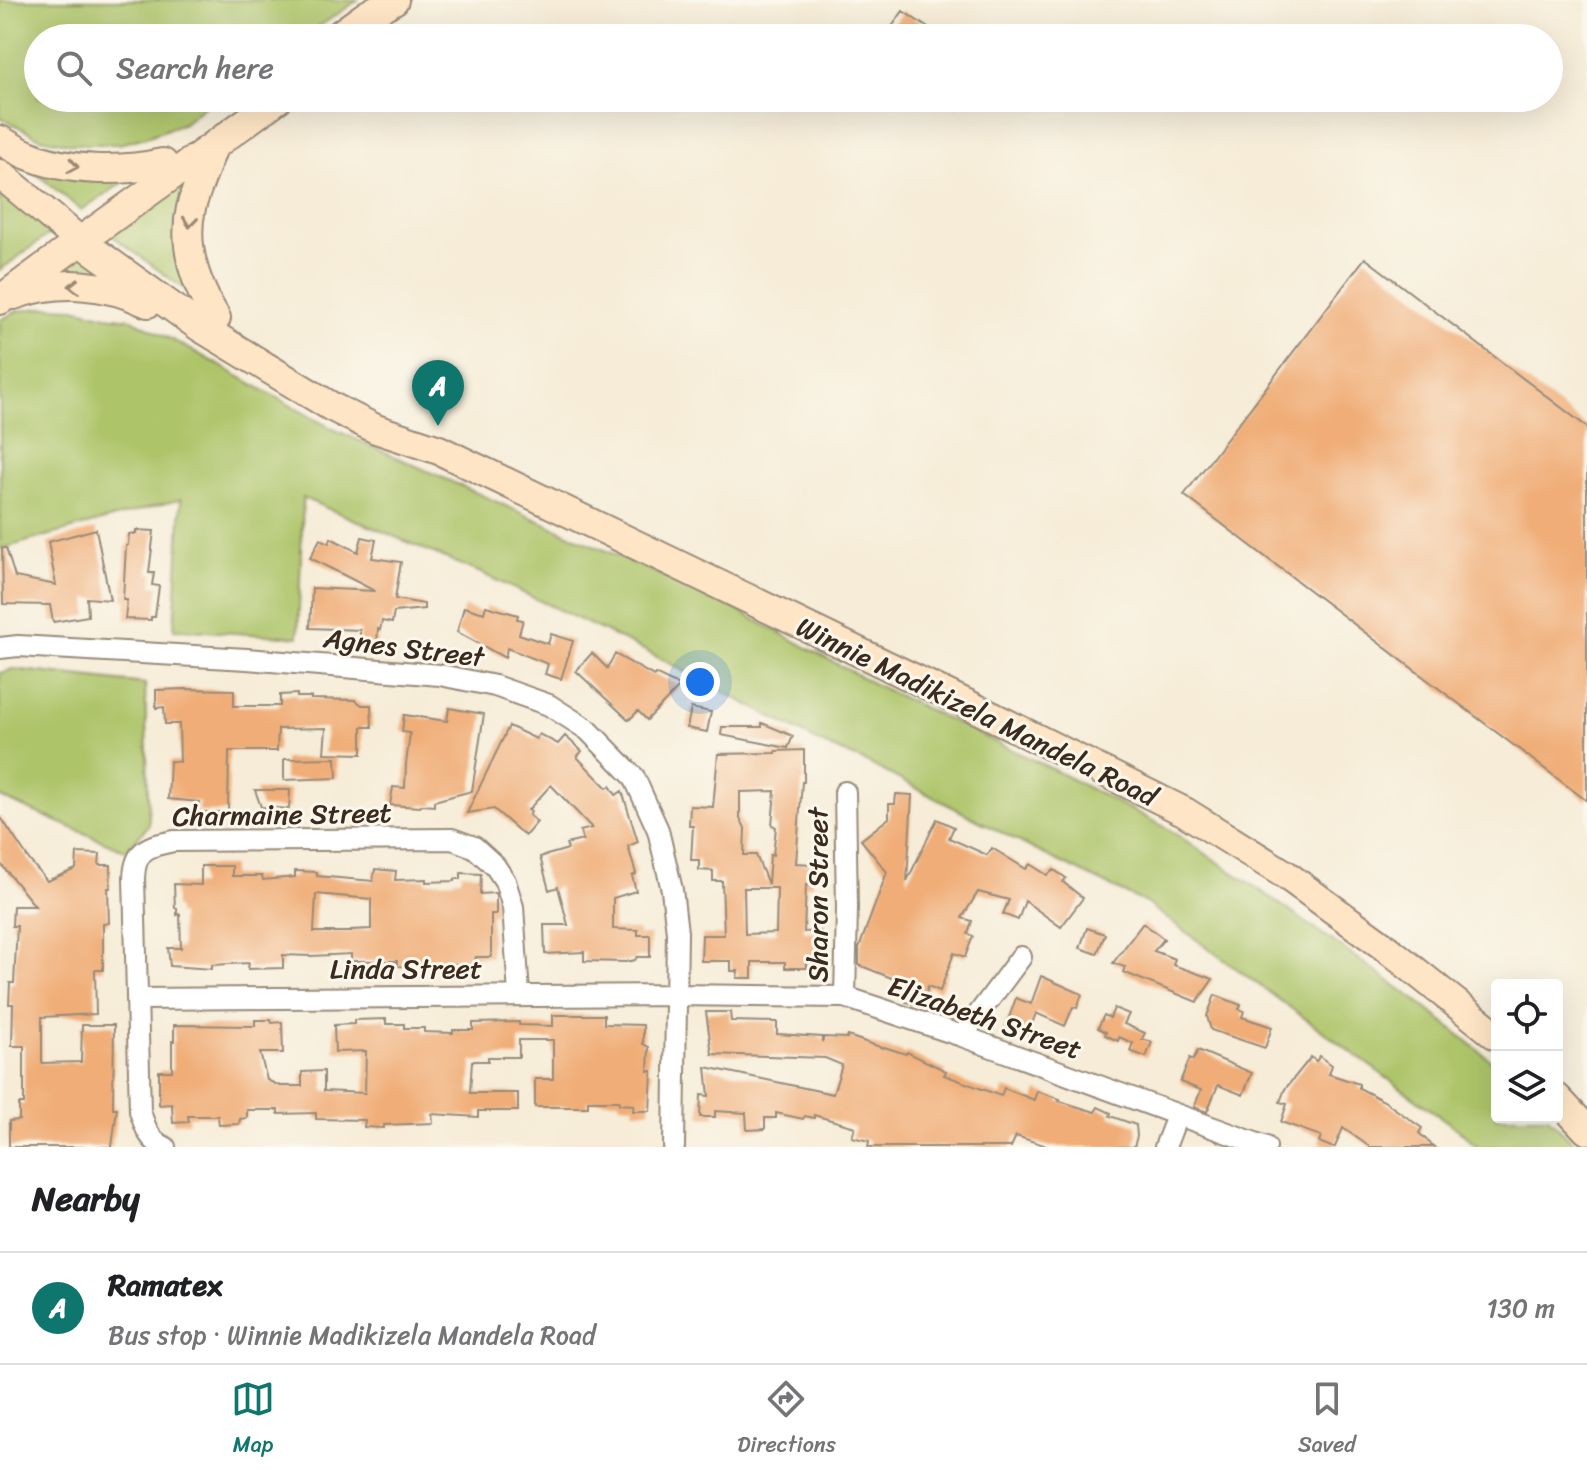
<!DOCTYPE html>
<meta charset="utf-8">
<style>
:root{--surface:#fff;--page:#f2f2f2;--text:#202124;--muted:#757577;--line:#e0e0e0;--accent:#0f766e}
body{margin:0;font-family:Sriracha,sans-serif;background:var(--page);color:var(--text)}
.controls{position:absolute;right:24px;bottom:24px;display:grid;overflow:hidden;border-radius:8px;box-shadow:0 8px 32px #0002}
.controls button{width:72px;height:72px;display:grid;place-items:center;padding:0;border:0;border-bottom:2px solid var(--line);background:var(--surface);color:var(--text);font:40px sans-serif}
.you{position:absolute;left:700px;top:682px;width:28px;height:28px;margin:-20px;border:6px solid #fff;border-radius:50%;background:#1a73e8;box-shadow:0 0 0 12px #1a73e833}
.badge{display:grid;place-items:center;width:52px;height:52px;border-radius:50%;background:var(--accent);color:#fff;font-size:26px;font-weight:700}
.pin{position:absolute;translate:-50% -66px;filter:drop-shadow(0 2px 4px #0008)}
.pin::after{content:'';position:absolute;top:42px;width:28px;height:24px;background:inherit;clip-path:polygon(0 0,100% 0,50% 100%)}
.list{margin:0;padding:0;list-style:none}
h2{display:flex;justify-content:space-between;align-items:center;height:104px;margin:0;padding:0 32px;font-size:34px}
h2 small{font-size:26px;font-weight:400;color:var(--muted)}
.list li{display:grid;grid-template-columns:52px 1fr auto;gap:24px;align-items:center;box-sizing:border-box;height:112px;padding:0 32px;border-top:2px solid var(--line)}
.list b{display:block;font-size:30px;white-space:nowrap}
.list p{margin:0;font-size:26px;white-space:nowrap;color:var(--muted)}
.list em{font-size:26px;font-style:normal;color:var(--muted)}
.icon{flex:none;width:44px;height:44px;fill:none;stroke:currentColor;stroke-width:2;stroke-linecap:round;stroke-linejoin:round}
.map{position:relative;flex:none;width:1587px;height:1147px;overflow:hidden}
.search{position:absolute;background:var(--surface);box-shadow:0 8px 32px #0002;left:24px;right:24px;top:24px;height:88px;display:flex;align-items:center;gap:20px;box-sizing:border-box;padding:0 28px;border-radius:44px;color:var(--muted);font-size:30px}
.sheet{height:216px;background:var(--surface)}
nav{display:flex;justify-content:space-around;align-items:center;box-sizing:border-box;height:112px;border-top:2px solid var(--line);background:var(--surface);font-size:22px;color:var(--muted)}
nav a{display:grid;justify-items:center;gap:4px}
nav .on{color:var(--accent)}
.map>svg:first-child{display:block}
.green{fill:#adc469;stroke:#747744;stroke-width:2}
.building{fill:#f0ad77;fill-rule:evenodd}
.lines{fill:none;stroke-linecap:round;stroke-linejoin:round}
.street-casing{stroke:#988b7a;stroke-width:24}
.secondary-casing{stroke:#988b7a;stroke-width:32}
.street{stroke:#fff;stroke-width:20}
.secondary{stroke:#fee5c5;stroke-width:28}
.oneway{stroke:#9c8872}
.labels{text-anchor:middle;stroke-width:6;stroke-linejoin:round;paint-order:stroke}
.street-label{font-size:28px;fill:#3b2a1e;stroke:#fbf7ec}
</style>
<div class="map">
<svg width="1587" height="1147" viewBox="0 0 1587 1147">
<rect width="100%" height="100%" fill="#fbf7ec"/>
<filter id="ink" filterUnits="userSpaceOnUse"><feTurbulence type="fractalNoise" baseFrequency=".0125" numOctaves="2"/><feDisplacementMap in="SourceGraphic" scale="16" xChannelSelector="R" yChannelSelector="G"/><feConvolveMatrix kernelMatrix="1 2 1 2 8 2 1 2 1" color-interpolation-filters="sRGB"/></filter>
<filter id="wash" filterUnits="userSpaceOnUse"><feTurbulence type="fractalNoise" baseFrequency=".006" numOctaves="4" result="noise"/><feDisplacementMap in="SourceGraphic" scale="32" xChannelSelector="R" yChannelSelector="G"/><feGaussianBlur stdDeviation="1.8" result="paint"/><feColorMatrix in="noise" values="0 0 0 0 0 0 0 0 0 0 0 0 0 0 0 0 0 1.4 0 .05"/><feComposite in="paint" operator="in"/></filter>
<g filter="url(#wash)">
<rect width="100%" height="100%" fill="#f6ecd7"/>
<path class="green" d="M 0,0 L 358,0 L 302,38 L 38,38 L 38,98 L 215,98 L 184,123 L 146,137 L 119,144 L 73,144 L 40,138 L 0,117 Z
M 27,166 L 133,176 L 81,210 Z
M 196,166 L 195,297 L 107,232 Z
M 0,183 L 55,230 L 0,270 Z
M 79,248 L 127,285 L 43,278 Z
M 48,307 L 75,308 L 106,316 L 132,319 L 197,353 L 331,428 L 728,605 L 876,685 L 1050,768 L 1167,828 L 1257,888 L 1416,1000 L 1497,1065 L 1497,1117 L 1548,1117 L 1578,1147 L 1478,1147 L 1460,1131 L 1146,903 L 1037,851 L 868,763 L 823,744 L 646,651 L 481,573 L 303,498 L 298,637 L 174,629 L 181,499 L 0,549 L 0,320 L 17,311 Z
M 13,669 L 145,684 L 149,825 L 126,851 L 0,797 L 0,673 Z"/>
<g id="blocks">
<path class="building" d="M 903,11 L 943,38 L 900,38 L 889,31 Z
M 1365,258 L 1587,427 L 1587,801 L 1184,495 Z
M 96,529 L 110,600 L 87,598 L 88,616 L 53,622 L 50,605 L 3,604 L 2,548 L 6,548 L 15,577 L 56,585 L 48,542 Z
M 136,530 L 154,531 L 149,573 L 154,573 L 152,585 L 159,586 L 155,617 L 151,617 L 151,620 L 125,619 L 127,600 L 123,600 L 126,546 L 128,545 L 129,534 L 136,534 Z
M 362,537 L 376,540 L 372,558 L 401,562 L 395,599 L 424,604 L 424,609 L 394,612 L 392,623 L 382,621 L 380,630 L 378,629 L 377,644 L 360,643 L 360,630 L 310,628 L 312,588 L 375,591 L 310,558 L 320,539 L 329,543 L 331,538 L 358,552 Z
M 486,606 L 518,615 L 517,619 L 523,620 L 519,634 L 548,644 L 551,634 L 573,641 L 561,679 L 545,674 L 548,664 L 507,648 L 505,658 L 457,632 L 464,607 L 484,613 Z
M 592,653 L 607,668 L 615,654 L 654,676 L 655,674 L 680,686 L 647,720 L 638,711 L 629,720 L 576,671 Z
M 185,689 L 234,690 L 234,706 L 280,706 L 280,695 L 297,694 L 297,697 L 311,697 L 311,699 L 355,700 L 362,705 L 371,705 L 372,727 L 362,727 L 362,754 L 324,753 L 326,728 L 278,729 L 277,751 L 229,751 L 228,812 L 199,812 L 199,802 L 168,799 L 170,761 L 180,762 L 179,724 L 165,724 L 164,707 L 156,708 L 156,690 Z
M 449,708 L 484,714 L 472,791 L 434,801 L 434,806 L 422,805 L 420,807 L 390,805 L 393,787 L 405,788 L 406,764 L 410,733 L 402,732 L 404,715 L 447,721 Z
M 691,708 L 711,712 L 707,732 L 687,728 Z
M 762,723 L 793,736 L 788,748 L 721,735 L 722,727 L 762,727 Z
M 509,726 L 536,739 L 539,734 L 558,744 L 565,736 L 582,751 L 577,757 L 607,788 L 610,786 L 616,795 L 622,791 L 638,842 L 628,846 L 636,874 L 632,876 L 636,891 L 613,898 L 613,929 L 638,930 L 638,935 L 650,935 L 650,957 L 637,957 L 635,960 L 626,962 L 584,961 L 584,952 L 545,954 L 544,925 L 568,925 L 558,887 L 549,890 L 540,857 L 568,849 L 566,844 L 583,840 L 580,831 L 592,828 L 551,785 L 528,810 L 531,812 L 529,815 L 537,822 L 525,836 L 494,809 L 467,813 Z
M 804,750 L 804,782 L 802,782 L 796,863 L 812,864 L 812,885 L 806,885 L 804,932 L 821,931 L 821,957 L 807,957 L 807,968 L 785,968 L 785,962 L 752,962 L 752,978 L 737,978 L 738,971 L 731,971 L 731,961 L 701,961 L 702,935 L 724,935 L 722,881 L 713,881 L 713,871 L 699,870 L 699,860 L 691,860 L 693,826 L 689,826 L 690,806 L 713,807 L 718,754 L 776,753 L 776,751 ZM 775,791 L 772,825 L 776,827 L 773,855 L 770,855 L 768,884 L 756,855 L 744,855 L 745,828 L 740,818 L 740,792 ZM 744,888 L 777,888 L 776,933 L 745,934 Z
M 336,758 L 337,778 L 284,780 L 284,759 Z
M 255,790 L 290,790 L 289,809 L 261,807 Z
M 896,794 L 912,795 L 907,881 L 937,819 L 954,827 L 949,838 L 987,855 L 992,848 L 1026,869 L 1030,864 L 1047,875 L 1054,870 L 1066,878 L 1063,882 L 1083,898 L 1061,927 L 1025,901 L 1018,920 L 1003,914 L 1009,900 L 978,892 L 962,918 L 972,921 L 968,934 L 973,936 L 965,957 L 954,953 L 940,991 L 928,986 L 923,1006 L 906,1002 L 909,985 L 859,965 L 859,948 L 887,872 L 861,840 L 889,818 L 889,804 L 895,804 Z
M 0,816 L 30,861 L 47,881 L 76,869 L 77,853 L 100,854 L 99,865 L 111,865 L 110,888 L 108,888 L 109,923 L 103,924 L 103,970 L 95,970 L 96,1014 L 42,1017 L 42,1063 L 81,1062 L 82,1025 L 114,1025 L 113,1108 L 117,1108 L 112,1147 L 9,1147 L 9,1121 L 19,1120 L 19,1104 L 24,1104 L 24,1046 L 12,1046 L 13,1004 L 9,1004 L 10,983 L 14,983 L 17,926 L 12,926 L 13,906 L 35,906 L 0,863 Z
M 201,866 L 232,866 L 232,876 L 262,876 L 263,880 L 295,877 L 295,871 L 317,872 L 317,876 L 373,881 L 375,869 L 396,871 L 395,880 L 426,879 L 426,882 L 455,881 L 455,879 L 461,879 L 461,873 L 481,874 L 480,894 L 495,893 L 496,895 L 496,914 L 491,914 L 491,957 L 476,957 L 474,965 L 440,964 L 440,968 L 397,966 L 397,961 L 351,961 L 351,954 L 311,956 L 283,955 L 283,968 L 248,969 L 249,963 L 212,965 L 212,969 L 170,966 L 168,948 L 181,948 L 180,914 L 177,915 L 177,908 L 175,908 L 174,884 L 201,885 ZM 316,894 L 371,899 L 371,929 L 351,930 L 351,932 L 314,932 Z
M 1143,923 L 1164,939 L 1154,951 L 1175,959 L 1173,965 L 1213,979 L 1197,1002 L 1123,972 L 1125,967 L 1113,963 Z
M 1087,928 L 1105,934 L 1097,954 L 1080,948 Z
M 1041,976 L 1082,994 L 1077,1008 L 1073,1007 L 1065,1026 L 1036,1013 L 1028,1035 L 1006,1026 L 1016,998 L 1031,1004 Z
M 1215,995 L 1241,1005 L 1239,1009 L 1244,1011 L 1242,1017 L 1272,1027 L 1265,1048 L 1211,1030 L 1207,1016 Z
M 1114,1008 L 1129,1014 L 1124,1024 L 1145,1033 L 1142,1039 L 1152,1042 L 1146,1057 L 1130,1051 L 1133,1043 L 1119,1037 L 1118,1041 L 1105,1035 L 1106,1032 L 1098,1028 L 1104,1015 L 1110,1018 Z
M 706,1012 L 730,1012 L 731,1021 L 777,1022 L 777,1034 L 822,1037 L 822,1042 L 824,1037 L 847,1038 L 848,1036 L 883,1048 L 884,1047 L 906,1054 L 907,1052 L 946,1071 L 944,1075 L 1001,1096 L 1004,1088 L 1034,1100 L 1037,1091 L 1060,1099 L 1059,1101 L 1095,1112 L 1098,1107 L 1111,1113 L 1110,1116 L 1136,1125 L 1137,1136 L 1134,1147 L 1050,1147 L 1016,1136 L 1011,1147 L 868,1147 L 869,1141 L 852,1137 L 855,1127 L 814,1115 L 814,1118 L 805,1116 L 803,1119 L 776,1113 L 776,1118 L 765,1118 L 765,1129 L 747,1130 L 746,1113 L 715,1111 L 715,1117 L 700,1117 L 701,1095 L 709,1096 L 706,1067 L 833,1094 L 842,1065 L 825,1058 L 712,1054 Z
M 553,1015 L 604,1015 L 604,1024 L 643,1025 L 643,1044 L 649,1047 L 648,1071 L 652,1071 L 650,1111 L 633,1111 L 634,1105 L 619,1104 L 619,1101 L 588,1101 L 588,1107 L 535,1107 L 535,1079 L 553,1079 L 553,1040 L 519,1040 L 519,1057 L 488,1057 L 488,1061 L 472,1061 L 470,1093 L 518,1093 L 518,1111 L 478,1111 L 478,1117 L 432,1114 L 433,1123 L 384,1125 L 384,1128 L 364,1127 L 365,1120 L 316,1119 L 316,1113 L 278,1114 L 278,1110 L 247,1110 L 247,1118 L 240,1119 L 239,1124 L 219,1125 L 218,1116 L 188,1116 L 189,1122 L 173,1123 L 172,1104 L 159,1105 L 159,1071 L 172,1071 L 172,1041 L 174,1041 L 174,1025 L 255,1026 L 255,1020 L 271,1020 L 272,1023 L 282,1022 L 283,1053 L 260,1053 L 267,1080 L 280,1086 L 302,1086 L 302,1072 L 324,1071 L 324,1091 L 365,1093 L 366,1051 L 335,1052 L 334,1025 L 354,1024 L 354,1020 L 386,1019 L 386,1024 L 404,1024 L 404,1028 L 424,1028 L 424,1032 L 453,1033 L 453,1030 L 473,1030 L 473,1023 L 519,1022 L 519,1025 L 553,1026 Z
M 1198,1050 L 1252,1073 L 1243,1095 L 1218,1085 L 1207,1112 L 1194,1107 L 1201,1090 L 1180,1082 L 1190,1058 L 1193,1060 Z
M 1320,1056 L 1332,1065 L 1329,1074 L 1359,1084 L 1359,1088 L 1384,1101 L 1422,1128 L 1419,1133 L 1434,1147 L 1370,1147 L 1343,1128 L 1335,1147 L 1331,1147 L 1319,1142 L 1321,1136 L 1281,1122 L 1287,1104 L 1280,1102 L 1285,1089 L 1311,1057 L 1316,1061 Z"/>
</g>
</g>
<g filter="url(#ink)">
<use href="#blocks" fill-opacity="0" stroke="#988b7a" stroke-width="2"/>
<g class="lines">
<defs>
<path id="street" d="M 0,648 L 18,646 L 247,659 L 440,675 L 495,686 L 549,705 L 588,730 L 634,777 L 658,830 L 672,890 L 677,932 L 674,1147
M 845,997 L 847,908 L 845,792
M 137,999 L 675,995 L 845,997 L 962,1036 L 1266,1147
M 962,1036 L 1021,957
M 165,1147 C 149,1141 145,1127 140,1111 L 134,878 C 135,849 148,846 174,841 L 452,839 L 474,847 L 495,866 L 505,881 L 513,907 L 519,995
M 1165,1147 L 1177,1116"/>
<path id="secondary" d="M 335,38 L 367,15 L 394,0
M 0,140 C 9,145 18,151 28,155 C 67,172 122,172 163,163
M 213,147 C 206,167 196,188 191,208 C 182,247 196,285 216,318
M 0,174 L 80,241 L 200,327 L 332,407 L 376,429 L 439,450 L 965,703 L 1185,812 L 1286,875 L 1385,947 L 1497,1036
M 14,295 C 59,279 106,283 148,303
M 0,300 C 92,231 187,166 279,98
M 1557,1098 L 1587,1130"/>
</defs>
<use href="#street" class="street-casing"/>
<use href="#secondary" class="secondary-casing"/>
<use href="#street" class="street"/>
<use href="#secondary" class="secondary"/>
</g>
<defs><path id="oneway-chevron" d="M-2-3.5L2.5 0L-2 3.5" fill="none" stroke-width="1.6" stroke-linecap="round" stroke-linejoin="round" transform="scale(2)"/></defs>
<g class="oneway">
<use href="#oneway-chevron" transform="translate(73 166) rotate(9)"/>
<use href="#oneway-chevron" transform="translate(190 222) rotate(96)"/>
<use href="#oneway-chevron" transform="translate(74 286) rotate(179)"/>
</g>
</g>
<g class="labels">
<g class="street-label">
<text transform="translate(404 647) rotate(7)" y="10">Agnes Street</text>
<text transform="translate(977 711) rotate(26)" y="10">Winnie Madikizela Mandela Road</text>
<text transform="translate(282 814) rotate(-1)" y="10">Charmaine Street</text>
<text transform="translate(817 895) rotate(-90)" y="10">Sharon Street</text>
<text x="406" y="978">Linda Street</text>
<text transform="translate(985 1017) rotate(19)" y="10">Elizabeth Street</text>
</g>
</g>
</svg>
<div class="controls">
<button><svg class="icon" aria-label="locate" viewBox="0 0 24 24"><circle cx="12" cy="12" r="6"/><path d="M12 2v4M12 18v4M2 12h4M18 12h4"/></svg></button>
<button><svg class="icon" aria-label="layers" viewBox="0 0 24 24"><path d="M12 4l9 5-9 5-9-5zM3 14l9 5 9-5"/></svg></button>
</div>
<div class="you"></div>
<div class="pin badge" style="left:438px;top:426px">A</div>
<div class="search"><svg class="icon" aria-label="search" viewBox="0 0 24 24"><circle cx="10" cy="10" r="6"/><path d="M15 15l6 6"/></svg>Search here</div>
</div>
<section class="sheet">
<h2>Nearby<small></small></h2>
<ul class="list">
<li><span class="badge">A</span><div><b>Ramatex</b><p>Bus stop · Winnie Madikizela Mandela Road</p></div><em>130 m</em></li>
</ul>
</section>
<nav>
<a class="on"><svg class="icon" aria-label="map" viewBox="0 0 24 24"><path d="M3 6l6-2 6 2 6-2v14l-6 2-6-2-6 2zM9 4v14M15 6v14"/></svg>Map</a>
<a><svg class="icon" aria-label="directions" viewBox="0 0 24 24"><path d="M12 3l9 9-9 9-9-9zM9 14v-3h6M13 9l2 2-2 2"/></svg>Directions</a>
<a><svg class="icon" aria-label="saved" viewBox="0 0 24 24"><path d="M7 4h10v16l-5-4-5 4z"/></svg>Saved</a>
</nav>
